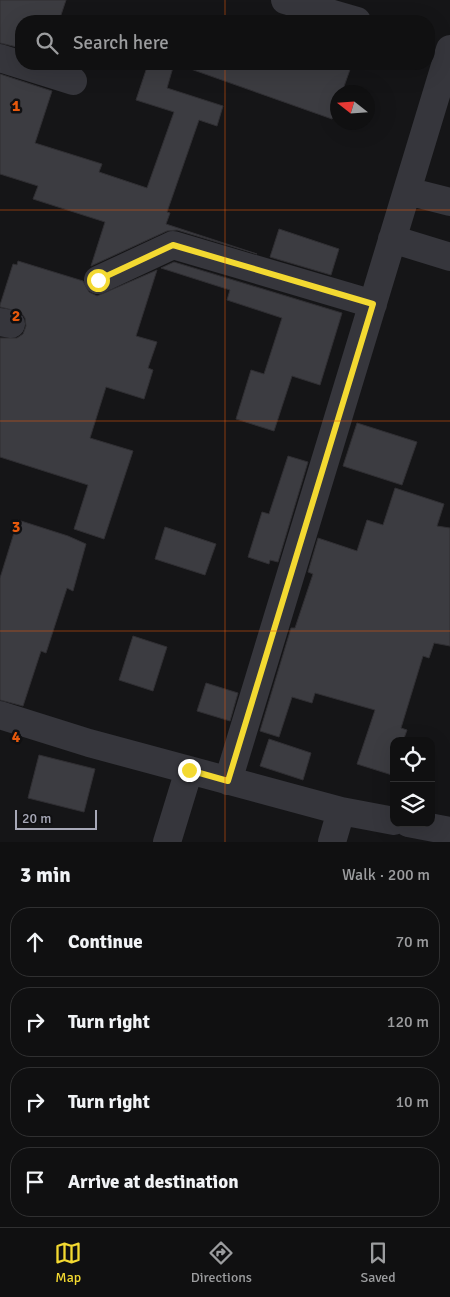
<!DOCTYPE html>
<meta charset="utf-8">
<style>
:root{--surface:#101011;--page:#1e1e1f;--text:#f1f3f6;--muted:#9c9d9f;--line:#303031;--accent:#f3d931}
body{margin:0;font-family:Signika,sans-serif;background:var(--page);color:var(--text)}
.controls{position:absolute;right:15px;bottom:15px;display:grid;overflow:hidden;border-radius:10px;box-shadow:0 5px 20px #0002}
.controls button{width:45px;height:45px;display:grid;place-items:center;padding:0;border:0;border-bottom:1px solid var(--line);background:var(--surface);color:var(--text);font:25px sans-serif}
.compass{position:absolute;left:330px;top:85px;width:45px;height:45px;border-radius:50%;background:var(--surface);box-shadow:0 5px 20px #0002;rotate:287deg}
.scale{position:absolute;left:15px;bottom:12px;width:82px;box-sizing:border-box;padding-left:5px;border:2px solid #a7a8b7;border-top:0;font-size:14px;line-height:18px;white-space:nowrap;color:#a7a8b7;-webkit-text-stroke:4px #101012;paint-order:stroke}
.stop{position:absolute;width:15px;height:15px;margin:-11px;border:4px solid #f3d931;border-radius:50%;background:#fff}
.stop.end{background:#f3d931;border-color:#fff;box-shadow:0 1px 5px #0008}
.list{margin:0;padding:0;list-style:none}
h2{display:flex;justify-content:space-between;align-items:center;height:65px;margin:0;padding:0 20px;font-size:21px}
h2 small{font-size:16px;font-weight:400;color:var(--muted)}
.list li{display:grid;grid-template-columns:32px 1fr auto;gap:15px;align-items:center;box-sizing:border-box;height:70px;margin:0 10px 10px;padding:0 10px;border:1px solid var(--line);border-radius:20px}
.list b{display:block;font-size:19px;white-space:nowrap}
.list em{font-size:16px;font-style:normal;color:var(--muted)}
.icon{flex:none;width:28px;height:28px;fill:none;stroke:currentColor;stroke-width:2;stroke-linecap:round;stroke-linejoin:round}
.map{position:relative;flex:none;width:450px;height:842px;overflow:hidden}
.search{position:absolute;background:var(--surface);box-shadow:0 5px 20px #0002;left:15px;right:15px;top:15px;height:55px;display:flex;align-items:center;gap:12px;box-sizing:border-box;padding:0 18px;border-radius:20px;color:var(--muted);font-size:19px}
.sheet{height:385px;background:var(--surface)}
nav{display:flex;justify-content:space-around;align-items:center;box-sizing:border-box;height:70px;border-top:1px solid var(--line);background:var(--surface);font-size:14px;color:var(--muted)}
nav a{display:grid;justify-items:center;gap:2px}
nav .on{color:var(--accent)}
.map>svg:first-child{display:block}
.building{fill:#3c3c41;stroke:#302f33}
.lines{fill:none;stroke-linecap:round;stroke-linejoin:round}
.minor{stroke:#36363c;stroke-width:28}
.route{stroke:#f3d931;stroke-width:6}
.grid{fill:none;stroke:#e8590c;stroke-width:1;stroke-opacity:0.55}
.grid-label{font-size:16px;text-anchor:middle;font-weight:bold;fill:#e8590c;stroke:#101012;stroke-width:5;stroke-linejoin:round;paint-order:stroke}
</style>
<div class="map">
<svg width="450" height="842" viewBox="0 0 450 842">
<rect width="100%" height="100%" fill="#151517"/>
<path class="building" d="M 0,0 L 66,0 L 59,21 L 21,21 L 21,48 L 0,43 Z
M 148,64 L 174,64 L 167,88 L 223,106 L 217,126 L 199,120 L 167,212 L 170,213 L 166,224 L 257,254 L 177,230 L 167,231 L 91,266 L 105,222 L 33,199 L 38,186 L 0,174 L 0,74 L 52,91 L 35,143 L 102,164 L 99,172 L 147,188 L 174,112 L 136,100 Z
M 185,64 L 352,64 L 342,92 L 338,92 L 338,104 L 332,119 L 185,67 Z
M 279,229 L 339,249 L 331,275 L 270,257 Z
M 18,261 L 83,281 L 89,292 L 97,296 L 157,270 L 136,336 L 157,342 L 148,368 L 153,370 L 144,399 L 106,387 L 90,438 L 133,451 L 104,539 L 74,529 L 88,485 L 0,457 L 0,338 L 17,338 L 23,334 L 26,326 L 25,318 L 21,312 L 0,307 L 0,305 L 13,264 L 17,265 Z
M 174,262 L 342,313 L 320,385 L 292,376 L 274,431 L 236,419 L 251,370 L 264,374 L 282,318 L 227,300 L 230,290 L 161,268 Z
M 357,423 L 417,442 L 402,485 L 343,466 Z
M 288,456 L 308,462 L 278,562 L 270,560 L 269,564 L 248,557 L 262,512 L 269,514 Z
M 395,488 L 444,504 L 437,526 L 450,528 L 450,646 L 434,643 L 429,658 L 423,656 L 401,728 L 407,730 L 403,741 L 394,741 L 392,775 L 357,764 L 375,710 L 315,693 L 312,703 L 292,697 L 279,737 L 260,731 L 291,628 L 295,628 L 313,574 L 308,572 L 318,538 L 357,551 L 367,520 L 383,525 Z
M 18,520 L 68,536 L 86,544 L 73,591 L 67,588 L 46,653 L 41,651 L 23,706 L 0,700 L 0,578 Z
M 165,527 L 216,544 L 205,575 L 155,559 Z
M 133,636 L 167,647 L 153,691 L 119,680 Z
M 206,683 L 238,693 L 230,721 L 197,711 Z
M 269,739 L 311,753 L 303,780 L 260,766 Z
M 39,755 L 95,769 L 84,812 L 28,798 Z"/>
<g class="lines">
<path class="minor" d="M 285,0 L 357,21
M 0,58 L 73,81
M 407,191 L 450,202
M 392,239 L 450,257
M 98,280 L 173,245 L 373,304
M 0,322 L 11,324
M 0,715 L 89,743 L 341,811 L 394,821
M 228,781 L 450,49
M 408,823 L 450,831
M 167,842 L 189,770
M 332,842 L 341,811"/>
</g>
<g class="lines">
<path class="route" d="M 98,280 L 173,245 L 373,304 L 228,781 L 189,770"/>
</g>
<path class="grid" d="M 225,0 L 225,21M 225,64 L 225,842M 0,210 L 450,210M 0,421 L 450,421M 0,631 L 450,631"/>
<g class="grid-label">
<text x="16" y="111">1</text>
<text x="16" y="321">2</text>
<text x="16" y="532">3</text>
<text x="16" y="742">4</text>
</g>
</svg>
<div class="controls">
<button><svg class="icon" aria-label="locate" viewBox="0 0 24 24"><circle cx="12" cy="12" r="6"/><path d="M12 2v4M12 18v4M2 12h4M18 12h4"/></svg></button>
<button><svg class="icon" aria-label="layers" viewBox="0 0 24 24"><path d="M12 4l9 5-9 5-9-5zM3 14l9 5 9-5"/></svg></button>
</div>
<svg class="compass" viewBox="-18 -18 36 36"><path d="M0-13l5 13h-10z" fill="#e53935"/><path d="M0 13l5-13h-10z" fill="#9c9d9f"/></svg>
<div class="scale">20 m</div>
<div class="stop" style="left:98px;top:280px"></div>
<div class="stop end" style="left:189px;top:770px"></div>
<div class="search"><svg class="icon" aria-label="search" viewBox="0 0 24 24"><circle cx="10" cy="10" r="6"/><path d="M15 15l6 6"/></svg>Search here</div>
</div>
<section class="sheet">
<h2>3 min<small>Walk · 200 m</small></h2>
<ul class="list">
<li><svg class="icon" aria-label="ahead" viewBox="0 0 24 24"><path d="M12 20V5M6 11l6-6 6 6"/></svg><div><b>Continue</b></div><em>70 m</em></li>
<li><svg class="icon" aria-label="right" viewBox="0 0 24 24"><path d="M7 20v-9h11M14 6l5 5-5 5"/></svg><div><b>Turn right</b></div><em>120 m</em></li>
<li><svg class="icon" aria-label="right" viewBox="0 0 24 24"><path d="M7 20v-9h11M14 6l5 5-5 5"/></svg><div><b>Turn right</b></div><em>10 m</em></li>
<li><svg class="icon" aria-label="arrive" viewBox="0 0 24 24"><path d="M6 21V4h12l-3 4 3 4H6"/></svg><div><b>Arrive at destination</b></div></li>
</ul>
</section>
<nav>
<a class="on"><svg class="icon" aria-label="map" viewBox="0 0 24 24"><path d="M3 6l6-2 6 2 6-2v14l-6 2-6-2-6 2zM9 4v14M15 6v14"/></svg>Map</a>
<a><svg class="icon" aria-label="directions" viewBox="0 0 24 24"><path d="M12 3l9 9-9 9-9-9zM9 14v-3h6M13 9l2 2-2 2"/></svg>Directions</a>
<a><svg class="icon" aria-label="saved" viewBox="0 0 24 24"><path d="M7 4h10v16l-5-4-5 4z"/></svg>Saved</a>
</nav>
